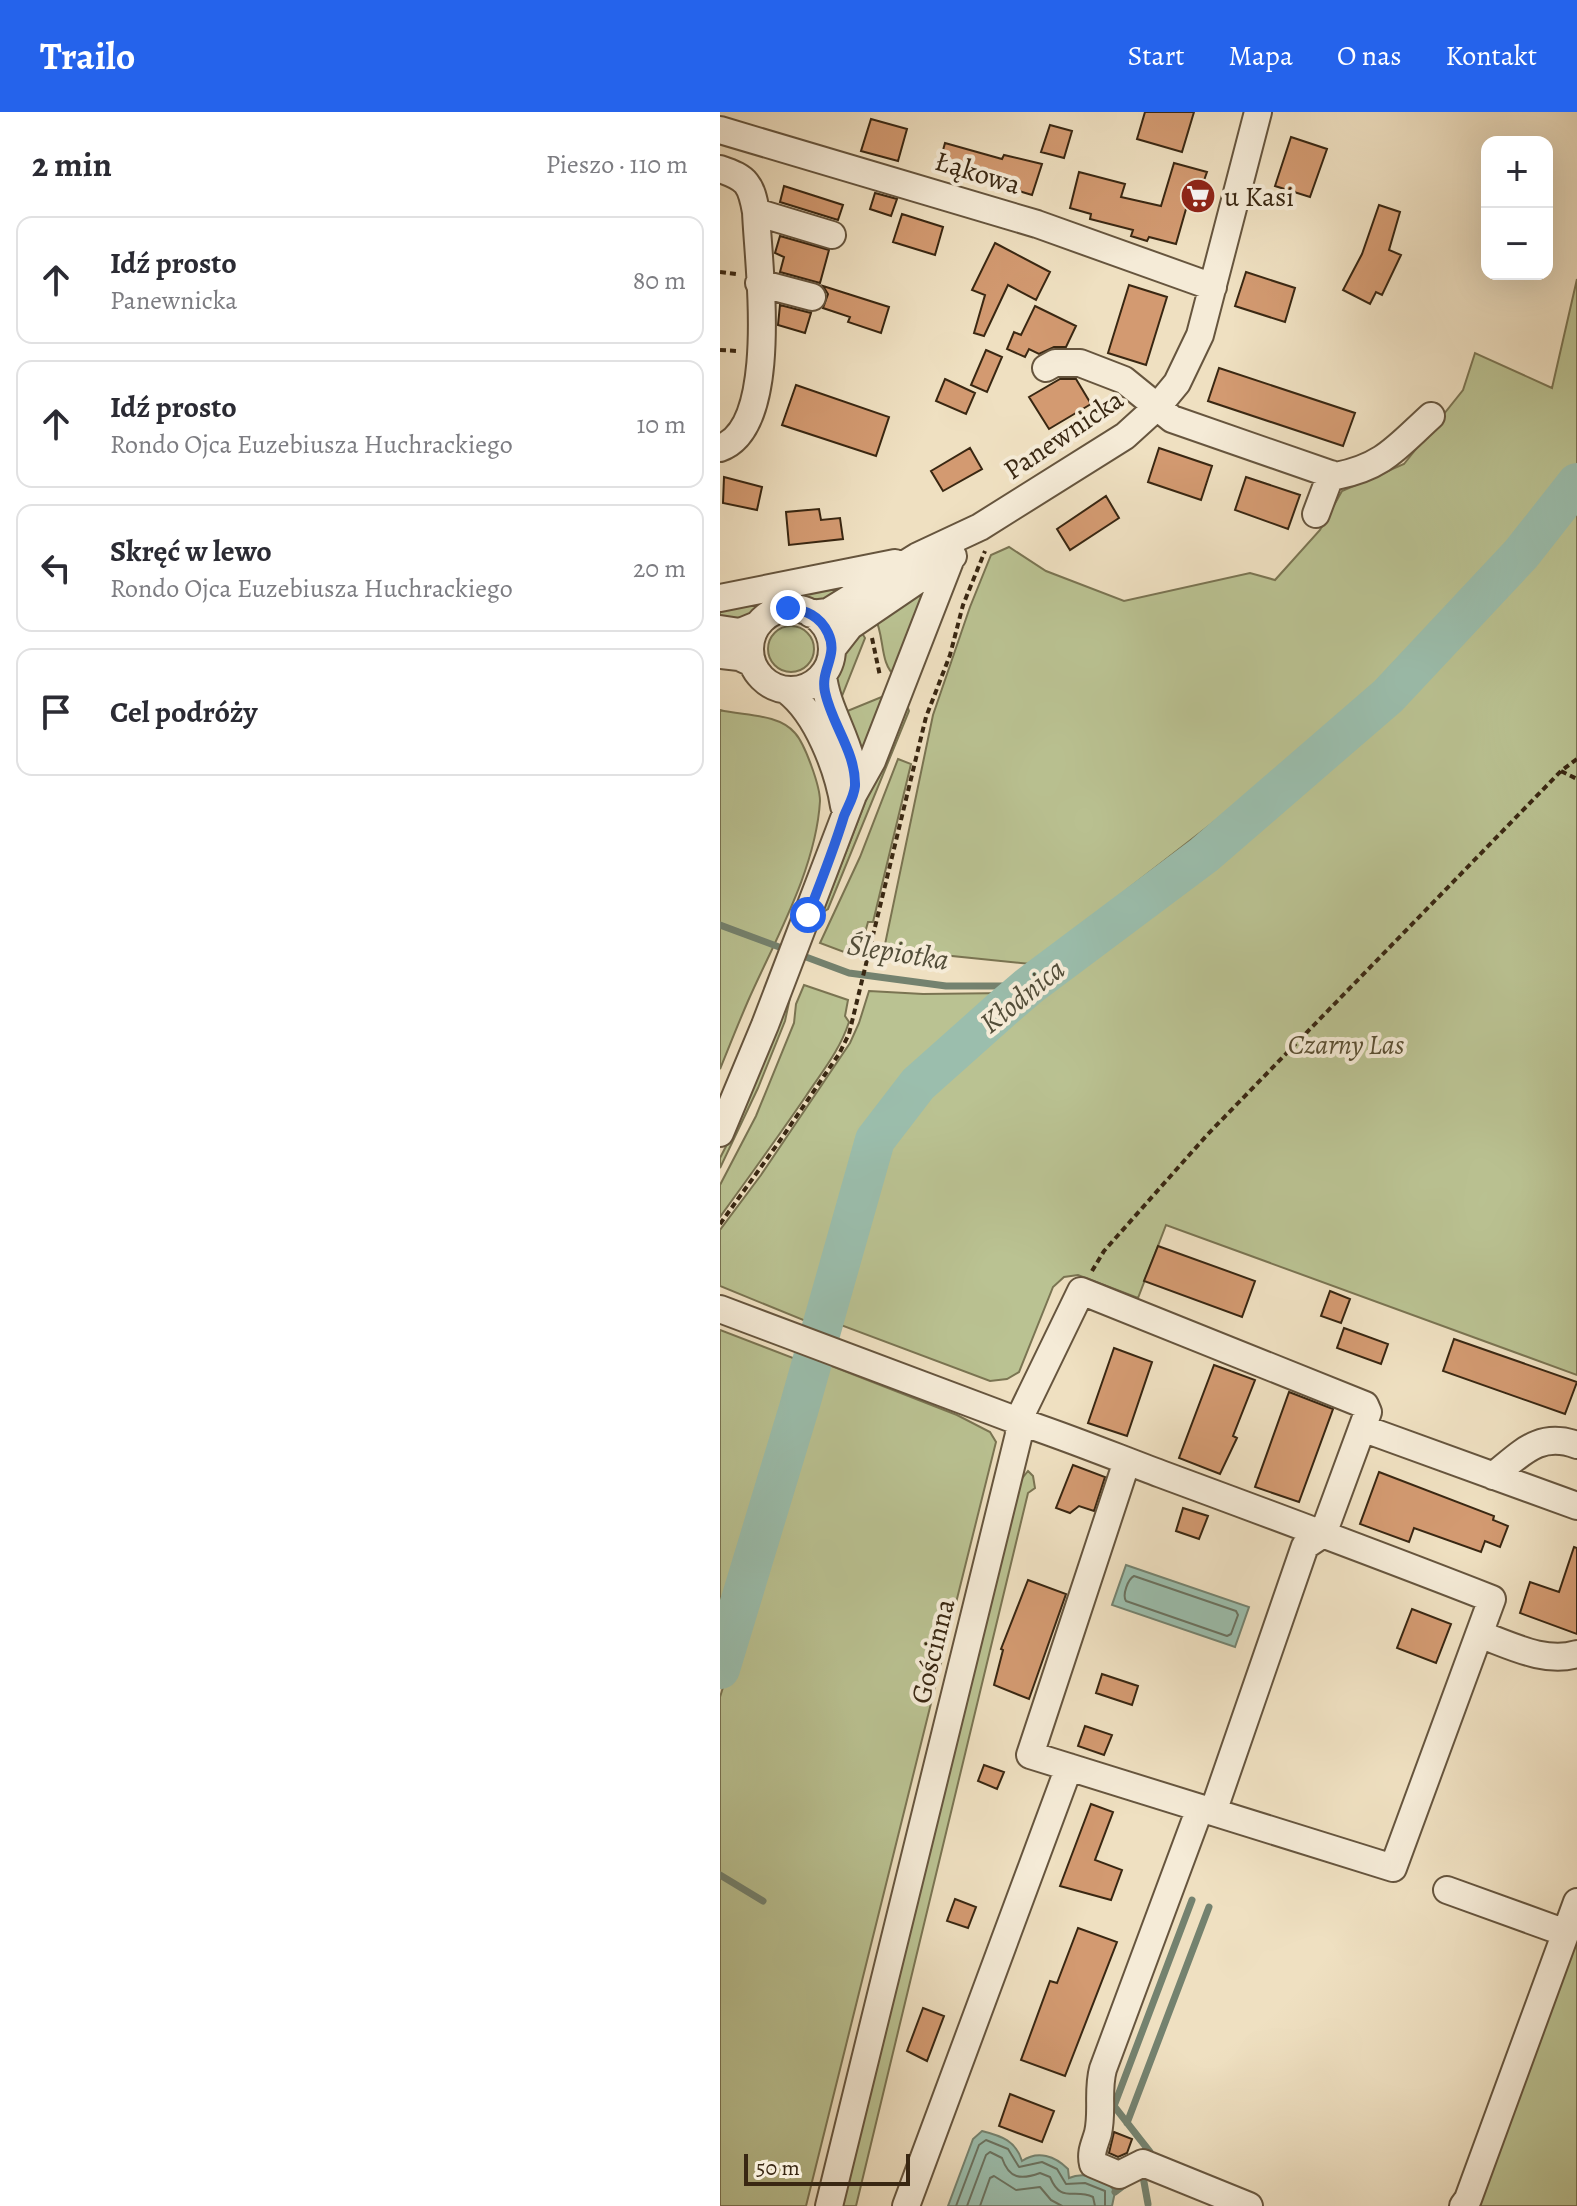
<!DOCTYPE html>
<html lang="pl">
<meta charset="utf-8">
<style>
:root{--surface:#fff;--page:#f7f7f7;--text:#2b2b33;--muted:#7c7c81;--line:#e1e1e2;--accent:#2563eb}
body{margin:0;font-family:Alegreya,serif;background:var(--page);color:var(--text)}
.controls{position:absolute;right:24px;top:24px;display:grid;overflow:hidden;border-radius:16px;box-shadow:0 8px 32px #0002}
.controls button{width:72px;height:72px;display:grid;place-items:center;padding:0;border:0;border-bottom:2px solid var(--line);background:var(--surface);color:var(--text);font:40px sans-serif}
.scale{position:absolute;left:24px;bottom:20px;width:166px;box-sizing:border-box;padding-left:8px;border:4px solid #392712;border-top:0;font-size:22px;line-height:28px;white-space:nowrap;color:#392712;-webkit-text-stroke:6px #f5ebd7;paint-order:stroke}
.stop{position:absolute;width:24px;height:24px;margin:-18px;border:6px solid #2563eb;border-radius:50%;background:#fff}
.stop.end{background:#2563eb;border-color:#fff;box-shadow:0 2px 8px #0008}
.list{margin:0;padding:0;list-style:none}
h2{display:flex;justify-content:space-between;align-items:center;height:104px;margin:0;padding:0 32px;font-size:34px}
h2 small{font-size:26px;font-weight:400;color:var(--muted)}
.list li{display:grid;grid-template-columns:52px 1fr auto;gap:24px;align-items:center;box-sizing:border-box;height:128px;margin:0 16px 16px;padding:0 16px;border:2px solid var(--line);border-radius:16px}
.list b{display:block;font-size:30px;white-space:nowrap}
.list p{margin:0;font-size:26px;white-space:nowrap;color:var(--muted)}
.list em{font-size:26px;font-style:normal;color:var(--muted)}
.icon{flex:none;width:44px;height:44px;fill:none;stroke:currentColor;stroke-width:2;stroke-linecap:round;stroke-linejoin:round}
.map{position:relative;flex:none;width:857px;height:2094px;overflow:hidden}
header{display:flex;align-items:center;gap:48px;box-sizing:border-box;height:112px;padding:0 40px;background:var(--accent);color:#fff}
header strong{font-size:38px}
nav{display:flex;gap:44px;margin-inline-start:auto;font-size:28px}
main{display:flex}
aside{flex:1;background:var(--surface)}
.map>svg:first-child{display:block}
.green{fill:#bac292;stroke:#7a7452;stroke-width:2}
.water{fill:#9bbead;stroke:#74826f;stroke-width:2}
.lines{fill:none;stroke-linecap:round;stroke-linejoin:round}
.shore{stroke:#6a7260;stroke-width:2}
.stream{stroke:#74826f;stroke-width:7}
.river{stroke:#9bbead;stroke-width:40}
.building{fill:#d39a71;stroke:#392712;stroke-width:2}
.minor-casing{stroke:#66553e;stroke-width:30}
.path{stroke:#392712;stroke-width:4;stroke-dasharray:6 4;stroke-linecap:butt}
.minor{stroke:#f5ebd7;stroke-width:26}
.route{stroke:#2563eb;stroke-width:10}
.labels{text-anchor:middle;stroke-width:8;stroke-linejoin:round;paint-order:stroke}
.street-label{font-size:28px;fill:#392712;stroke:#f5ebd7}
.poi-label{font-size:28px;fill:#392712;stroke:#f5ebd7;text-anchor:start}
.park-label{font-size:28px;font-style:italic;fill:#594e32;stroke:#f5ebd7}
.water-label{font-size:30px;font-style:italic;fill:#524d39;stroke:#f5ebd7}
</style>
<header>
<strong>Trailo</strong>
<nav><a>Start</a><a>Mapa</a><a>O nas</a><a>Kontakt</a></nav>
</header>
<main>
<aside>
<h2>2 min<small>Pieszo · 110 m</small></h2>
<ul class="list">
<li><svg class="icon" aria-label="ahead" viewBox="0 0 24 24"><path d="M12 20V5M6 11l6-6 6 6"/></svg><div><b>Idź prosto</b><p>Panewnicka</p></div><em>80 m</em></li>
<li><svg class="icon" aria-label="ahead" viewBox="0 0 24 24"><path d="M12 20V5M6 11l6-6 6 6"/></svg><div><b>Idź prosto</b><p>Rondo Ojca Euzebiusza Huchrackiego</p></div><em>10 m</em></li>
<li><svg class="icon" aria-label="left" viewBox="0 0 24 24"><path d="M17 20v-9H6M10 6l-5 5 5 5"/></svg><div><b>Skręć w lewo</b><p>Rondo Ojca Euzebiusza Huchrackiego</p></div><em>20 m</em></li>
<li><svg class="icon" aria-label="arrive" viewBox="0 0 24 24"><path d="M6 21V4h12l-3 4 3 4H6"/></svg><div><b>Cel podróży</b></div></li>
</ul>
</aside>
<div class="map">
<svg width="857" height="2094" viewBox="0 0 857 2094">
<rect width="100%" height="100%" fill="#efe0c1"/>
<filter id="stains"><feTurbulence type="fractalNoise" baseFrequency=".0025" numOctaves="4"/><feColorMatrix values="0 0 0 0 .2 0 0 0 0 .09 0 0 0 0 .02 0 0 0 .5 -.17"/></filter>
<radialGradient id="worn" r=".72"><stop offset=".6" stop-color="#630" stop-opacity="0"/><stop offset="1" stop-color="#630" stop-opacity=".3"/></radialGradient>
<path class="green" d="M 857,167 L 857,358 L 794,435 L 662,579 L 409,776 L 320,853 L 164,837 L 213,603 L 250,495 L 271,443 L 289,435 L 326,459 L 404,489 L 530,461 L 555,468 L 600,418 L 622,379 L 684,352 L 743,278 L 755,241 L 832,276 Z
M 857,379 L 857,1263 L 446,1113 L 418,1186 L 358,1163 L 344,1165 L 333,1175 L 299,1260 L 287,1267 L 270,1269 L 110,1209 L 162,1032 L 204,976 L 314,879 L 474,759 L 672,590 L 806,446 Z
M 111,473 L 121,487 L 96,491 L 64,487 L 51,491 L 26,506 L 0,508 L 0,493 Z
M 208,476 L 176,565 C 159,552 165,524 155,506 Z
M48 537a23 23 0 1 1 46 0a23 23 0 1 1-46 0Z
M 139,516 L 145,526 L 120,589 C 111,556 120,543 139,516 Z
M 164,584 L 148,638 L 141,641 L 120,602 Z
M 187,593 L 189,599 L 108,797 L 103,800 L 163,644 Z
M 0,598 C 23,604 58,601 75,621 C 85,632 100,674 100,689 C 96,757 55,828 28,889 C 18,912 9,935 0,957 Z
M 178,647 L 191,652 L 153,810 L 148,810 L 143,828 L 140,827 L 132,843 L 100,831 L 140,745 Z
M 84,873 L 128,888 L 125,904 L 129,910 C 120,938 102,960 86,984 C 58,1025 29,1065 0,1105 L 0,1073 L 36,1004 L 74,911 L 76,892 Z
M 149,879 L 203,882 L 289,881 L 189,969 L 142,1040 L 93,1212 L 0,1174 L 0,1118 L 41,1063 L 130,931 L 139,911 Z
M 71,881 L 65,909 L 38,976 L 0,1056 L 0,1046 L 21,1005 Z
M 0,1218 L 81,1249 L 0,1520 Z
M 104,1251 L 237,1303 L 270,1320 L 276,1330 L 86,2094 L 0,2094 L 0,1585 Z
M 308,1359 L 313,1364 L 315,1376 L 308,1381 L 136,2094 L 120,2094 L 300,1369 Z
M 857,1827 L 857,2094 L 759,2094 Z"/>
<path class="water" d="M 406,1453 L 529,1495 L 515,1535 L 392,1493 Z
M 262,2019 C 282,2024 296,2029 302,2049 C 318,2038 335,2044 348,2057 L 349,2066 C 364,2059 386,2066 395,2080 L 392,2094 L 228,2094 L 253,2027 Z"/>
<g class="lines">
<path class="shore" d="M 414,1464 L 516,1499 L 518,1503 L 511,1522 L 507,1524 L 406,1489 C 402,1483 408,1467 414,1464 Z
M 236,2094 L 259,2033 L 266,2028 L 288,2037 L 299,2055 L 322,2050 L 337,2057 L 346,2072 L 365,2071 L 385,2079 L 385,2094
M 247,2094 L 266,2043 L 270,2040 L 282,2046 C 289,2067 301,2068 320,2061 L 330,2065 C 341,2092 354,2076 373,2085 L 375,2094
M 260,2094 L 270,2066 L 274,2064 L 296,2078 L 320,2075 L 331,2088 L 342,2094"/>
<path class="stream" d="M 0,813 L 129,861 L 226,874 L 309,874
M 0,1763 L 43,1789
M 407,2011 L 489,1795
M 427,2047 L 430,2040 L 394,1994 L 472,1788
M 422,2059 L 428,2092
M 395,2080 L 407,2071"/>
<path class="river" d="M 0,1557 L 79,1296 L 155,1028 L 198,972 L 281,898 L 309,874 L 484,743 L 668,584 L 801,442 L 857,371"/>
</g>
<path class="building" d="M 425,0 L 474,0 L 462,40 L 417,27 Z
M 151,7 L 187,17 L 178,49 L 141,39 Z
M 330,13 L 352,19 L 344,46 L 321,40 Z
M 571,25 L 607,37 L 590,85 L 555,74 Z
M 225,31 L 282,47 L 284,43 L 322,52 L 312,83 L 250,64 L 249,69 L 217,60 Z
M 454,51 L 487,60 L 477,88 L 471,86 L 470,91 L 468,90 L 456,132 L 429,125 L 427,129 L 411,124 L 413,118 L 370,107 L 371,102 L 350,96 L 359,60 L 405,72 L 401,85 L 441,94 Z
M 64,74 L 123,93 L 118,108 L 60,90 Z
M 155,81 L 177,87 L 171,104 L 150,97 Z
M 659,93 L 680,100 L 669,138 L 681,143 L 662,183 L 656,180 L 650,192 L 623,178 L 642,142 Z
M 182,102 L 223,115 L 215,143 L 173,130 Z
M 60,124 L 109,138 L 100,171 L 60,160 L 64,145 L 55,141 Z
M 275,131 L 330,160 L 316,188 L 288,173 L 264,224 L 254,221 L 265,183 L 252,178 Z
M 526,160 L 575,176 L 565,210 L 515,194 Z
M 409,173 L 447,185 L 426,253 L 388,241 Z
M 103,174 L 169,195 L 161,221 L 128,210 L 130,205 L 103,196 L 108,182 Z
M 60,193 L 91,201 L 85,221 L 58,213 Z
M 315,194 L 356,214 L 346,235 L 334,235 L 319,242 L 309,237 L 305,245 L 287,237 L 294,220 L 301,223 Z
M 266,238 L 282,245 L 267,280 L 251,273 Z
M 499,256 L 635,301 L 623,334 L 488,289 Z
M 225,267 L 255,281 L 246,302 L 216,289 Z
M 340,267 L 356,267 L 371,292 L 329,317 L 309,285 Z
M 76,273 L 169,305 L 156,344 L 62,313 Z
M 250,336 L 262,357 L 223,379 L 211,359 Z
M 439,336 L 492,354 L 481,388 L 428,370 Z
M 4,365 L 42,375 L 37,398 L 3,391 Z
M 526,365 L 580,383 L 568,417 L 515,398 Z
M 386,384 L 399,406 L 350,438 L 337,417 Z
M 99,397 L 101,408 L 120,406 L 123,427 L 69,433 L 66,400 Z
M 438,1134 L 535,1169 L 522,1205 L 424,1169 Z
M 610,1179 L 630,1187 L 621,1211 L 601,1204 Z
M 624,1216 L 668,1232 L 661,1252 L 617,1236 Z
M 734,1227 L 857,1270 L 845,1302 L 723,1259 Z
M 394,1236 L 432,1250 L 407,1324 L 368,1311 Z
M 494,1253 L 535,1268 L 513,1324 L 517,1326 L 500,1362 L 459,1346 Z
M 569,1280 L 613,1297 L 579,1390 L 535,1375 Z
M 353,1353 L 385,1365 L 374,1399 L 359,1394 L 350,1401 L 336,1396 Z
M 659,1360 L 774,1404 L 773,1408 L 788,1414 L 780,1435 L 765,1429 L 761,1440 L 694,1416 L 689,1430 L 640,1412 Z
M 463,1396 L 488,1404 L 479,1427 L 456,1419 Z
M 854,1435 L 857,1436 L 857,1522 L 800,1501 L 810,1470 L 839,1480 Z
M 308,1468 L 346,1482 L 309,1587 L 274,1573 L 283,1538 L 281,1537 Z
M 692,1497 L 731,1512 L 716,1551 L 677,1536 Z
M 382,1562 L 418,1574 L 412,1593 L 376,1581 Z
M 365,1614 L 392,1623 L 384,1643 L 358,1634 Z
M 264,1653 L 284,1660 L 277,1677 L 258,1669 Z
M 371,1692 L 393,1700 L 375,1748 L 402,1758 L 391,1788 L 340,1774 Z
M 235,1787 L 256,1795 L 248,1816 L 227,1809 Z
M 358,1816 L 397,1830 L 345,1964 L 301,1948 L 330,1869 L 337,1871 Z
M 203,1896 L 224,1904 L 207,1949 L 187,1939 Z
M 290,1982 L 334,1999 L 322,2030 L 279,2014 Z
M 394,2020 L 412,2027 L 407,2041 L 398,2045 L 389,2041 Z"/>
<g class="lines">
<defs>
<path id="minor" d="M 0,18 L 317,112 L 493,175
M 0,57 C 27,66 31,72 36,100 C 38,152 61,315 0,336
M 36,100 L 112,123
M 39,171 L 92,185
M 326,256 L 335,251 L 360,251 L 404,268 L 452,307 L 616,364 C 663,355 677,335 711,304
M 596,402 L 611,362
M 0,486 L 175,451
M30 537a41 41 0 1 1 82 0a41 41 0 1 1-82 0Z
M 91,502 L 108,500 L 198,444 L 260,415 L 405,324 L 438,294 L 457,271 L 480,223 L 538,0
M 0,517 L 20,520 L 37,513
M 112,537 L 130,514 L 233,444
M 0,543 L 19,545 L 32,551
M 66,578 C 97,601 118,657 124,694
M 133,683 L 152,649 L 231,446
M 0,1021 L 45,913 L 133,683 C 140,640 107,604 103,563
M 0,1197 L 298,1309 L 299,1322 L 109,2094
M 642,1316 L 857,1394
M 407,1349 L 310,1643 L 673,1756 L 772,1487 C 662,1444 552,1403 441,1362 C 393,1344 347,1325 298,1309 L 361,1179 L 645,1293 L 648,1300 L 603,1422 L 585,1434 L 493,1700
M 773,1364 C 801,1342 819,1319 857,1333
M 759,1522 C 790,1533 825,1552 857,1542
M 480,1696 L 383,1957 C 377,1979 383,1999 378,2021 C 375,2032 370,2040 373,2052 L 399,2063 L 423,2051 L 529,2094
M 727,1778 L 846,1821
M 186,2094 L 349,1655
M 743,2094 L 748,2087 L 857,1790"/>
</defs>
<use href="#minor" class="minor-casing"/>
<path class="path" d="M 0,160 L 16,162
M 0,238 L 17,239
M 152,526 L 160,564
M 841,659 L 857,667
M 0,1112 L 59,1030 L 119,942 L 129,922 L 206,605 L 230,543 L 243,493 L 265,439
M 372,1159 L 384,1139 L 487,1023 L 841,659 L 857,647"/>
<use href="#minor" class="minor"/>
</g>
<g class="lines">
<path class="route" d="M 68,496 C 86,498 100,504 108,521 C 119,544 100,557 105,580 C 112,613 136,640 135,674 C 134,685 128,694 124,704 C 114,737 101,770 88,803"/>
</g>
<defs>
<symbol id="supermarket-disc" viewBox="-11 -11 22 22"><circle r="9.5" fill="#8f2418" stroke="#f5ebd7"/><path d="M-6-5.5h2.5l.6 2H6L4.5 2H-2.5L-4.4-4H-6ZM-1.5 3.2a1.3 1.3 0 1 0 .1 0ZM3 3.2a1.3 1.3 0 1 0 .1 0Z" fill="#fff"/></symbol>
</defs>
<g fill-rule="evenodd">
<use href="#supermarket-disc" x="458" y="64" width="40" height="40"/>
</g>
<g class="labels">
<g class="street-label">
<text transform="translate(258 60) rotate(17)" y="10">Łąkowa</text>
<text transform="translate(343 322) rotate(-34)" y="10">Panewnicka</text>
<text transform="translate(212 1539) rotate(-76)" y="10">Gościnna</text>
</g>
<g class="poi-label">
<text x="504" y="94">u Kasi</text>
</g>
<g class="park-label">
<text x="626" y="942">Czarny Las</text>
</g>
<g class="water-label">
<text transform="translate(178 840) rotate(9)" y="10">Ślepiotka</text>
<text transform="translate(302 884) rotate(-39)" y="10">Kłodnica</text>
</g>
</g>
<rect width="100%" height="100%" filter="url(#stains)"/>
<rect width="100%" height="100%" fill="url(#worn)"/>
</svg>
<div class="controls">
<button>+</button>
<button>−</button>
</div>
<div class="scale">50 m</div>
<div class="stop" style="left:88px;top:803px"></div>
<div class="stop end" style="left:68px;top:496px"></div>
</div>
</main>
